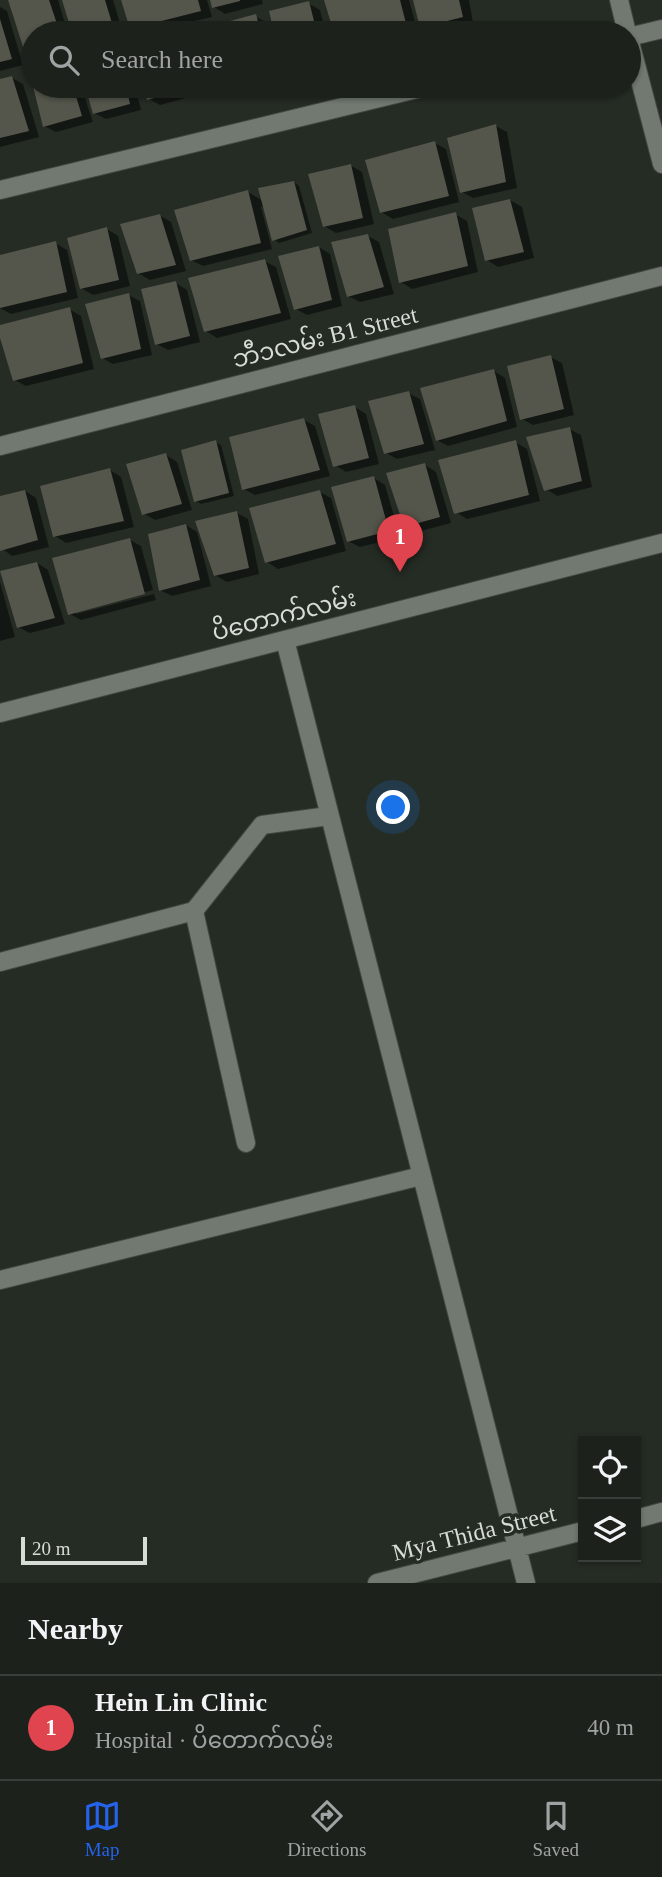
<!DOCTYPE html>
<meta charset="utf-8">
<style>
:root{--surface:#1c211b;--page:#292e28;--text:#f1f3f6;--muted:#a0a3a3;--line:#3a3e3a;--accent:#2563eb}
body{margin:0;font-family:"Times New Roman","Noto Sans Myanmar",serif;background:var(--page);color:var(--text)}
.controls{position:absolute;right:21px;bottom:21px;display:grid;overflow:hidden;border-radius:0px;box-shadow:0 2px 5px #0004}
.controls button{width:63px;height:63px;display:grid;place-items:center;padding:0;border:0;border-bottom:2px solid var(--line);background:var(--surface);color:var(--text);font:35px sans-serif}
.scale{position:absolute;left:21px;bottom:18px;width:126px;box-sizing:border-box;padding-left:7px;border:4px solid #d8dcd7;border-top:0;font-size:19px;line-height:24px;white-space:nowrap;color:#d8dcd7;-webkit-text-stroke:5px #252c24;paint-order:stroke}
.you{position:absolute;left:394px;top:808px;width:24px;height:24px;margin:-18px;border:5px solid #fff;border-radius:50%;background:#1a73e8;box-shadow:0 0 0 10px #1a73e833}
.badge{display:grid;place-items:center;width:46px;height:46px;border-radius:50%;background:var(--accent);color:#fff;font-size:23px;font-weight:700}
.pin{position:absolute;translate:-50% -58px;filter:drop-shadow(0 2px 4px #0008)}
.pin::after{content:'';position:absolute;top:37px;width:24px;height:21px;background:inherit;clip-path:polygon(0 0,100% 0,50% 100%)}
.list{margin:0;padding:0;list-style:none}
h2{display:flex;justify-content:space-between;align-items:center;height:91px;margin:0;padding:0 28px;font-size:30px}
h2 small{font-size:23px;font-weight:400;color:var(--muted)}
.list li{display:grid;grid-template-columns:46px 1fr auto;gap:21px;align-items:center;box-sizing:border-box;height:105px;padding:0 28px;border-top:2px solid var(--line)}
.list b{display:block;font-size:26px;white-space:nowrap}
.list p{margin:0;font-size:23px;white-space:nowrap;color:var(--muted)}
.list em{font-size:23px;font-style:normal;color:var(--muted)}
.icon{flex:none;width:38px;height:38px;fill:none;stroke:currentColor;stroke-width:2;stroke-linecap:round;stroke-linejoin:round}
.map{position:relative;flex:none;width:662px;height:1583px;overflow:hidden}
.search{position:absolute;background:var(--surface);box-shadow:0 2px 5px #0004;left:21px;right:21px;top:21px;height:77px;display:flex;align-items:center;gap:18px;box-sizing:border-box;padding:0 24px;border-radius:38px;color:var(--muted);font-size:26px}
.sheet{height:196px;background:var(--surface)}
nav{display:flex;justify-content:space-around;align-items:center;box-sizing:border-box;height:98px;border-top:2px solid var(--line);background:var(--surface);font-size:19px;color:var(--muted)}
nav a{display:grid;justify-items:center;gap:4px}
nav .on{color:var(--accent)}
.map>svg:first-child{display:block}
.shadow{fill:#0007}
.building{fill:#54554b}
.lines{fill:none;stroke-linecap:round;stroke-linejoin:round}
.minor-casing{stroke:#434842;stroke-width:20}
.minor{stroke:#717971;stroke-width:18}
.labels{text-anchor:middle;stroke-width:7;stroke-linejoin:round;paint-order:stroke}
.street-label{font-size:24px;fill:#d8dcd7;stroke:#252c24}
</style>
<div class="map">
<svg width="662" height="1583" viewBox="0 0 662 1583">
<rect width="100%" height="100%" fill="#252c24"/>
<path class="shadow" d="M 10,0 L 58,0 L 68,33 L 33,33 L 33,58 L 27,54 Z
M 63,0 L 113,0 L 123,33 L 74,33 Z
M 123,0 L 207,0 L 212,17 L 141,33 L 131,28 Z
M 212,0 L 262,0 L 263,4 L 225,14 L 214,7 Z
M 326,0 L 409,0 L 418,33 L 335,33 Z
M 415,0 L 469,0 L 473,23 L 432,33 L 421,27 Z
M 308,3 L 320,10 L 326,33 L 276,33 L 271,13 Z
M 0,7 L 7,11 L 23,65 L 0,71 Z
M 255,16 L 267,23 L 270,33 L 223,33 L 222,25 Z
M 12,78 L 23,84 L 39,137 L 0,147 L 0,81 Z
M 35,86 L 81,86 L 93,122 L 56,132 L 44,126 Z
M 86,86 L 135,86 L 141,110 L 106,119 L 94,113 Z
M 145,86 L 226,86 L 227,87 L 160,105 L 149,99 Z
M 496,126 L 507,132 L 517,188 L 473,198 L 462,192 Z
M 435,143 L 446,149 L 459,202 L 393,219 L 381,212 Z
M 350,165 L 362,172 L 374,224 L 336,233 L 324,226 Z
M 294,182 L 299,186 L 312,233 L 279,243 L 274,239 L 265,206 L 261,207 L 272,249 L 203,266 L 191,260 L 248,192 L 263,201 Z
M 510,200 L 522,207 L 534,258 L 498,267 L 487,260 Z
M 455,214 L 467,221 L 478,272 L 412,289 L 401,282 Z
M 159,215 L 171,222 L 186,271 L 150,280 L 138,273 Z
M 107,229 L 118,236 L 130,286 L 93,295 L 81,288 Z
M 368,236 L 379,242 L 394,294 L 360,302 L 348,296 Z
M 55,243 L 67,250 L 78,298 L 11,314 L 0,308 L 0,256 Z
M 319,247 L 330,254 L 342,306 L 307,315 L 296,309 Z
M 264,261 L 276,267 L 291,319 L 217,338 L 206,331 Z
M 176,283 L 187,290 L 200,342 L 168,350 L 157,344 Z
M 128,295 L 140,301 L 152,355 L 113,364 L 102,358 Z
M 69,309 L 81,316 L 94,369 L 26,386 L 15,380 L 0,326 Z
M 550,357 L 562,363 L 574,415 L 533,425 L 522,419 Z
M 494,371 L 505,378 L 517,427 L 448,446 L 437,440 Z
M 408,393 L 420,399 L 435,450 L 397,459 L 386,453 Z
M 355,407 L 366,414 L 379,464 L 346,472 L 335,465 Z
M 304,420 L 315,426 L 330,476 L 255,495 L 244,489 Z
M 569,429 L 581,435 L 592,487 L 557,496 L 546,489 Z
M 215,442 L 221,445 L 234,496 L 201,504 L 196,501 Z
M 515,442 L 527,449 L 540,501 L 467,519 L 456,512 Z
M 166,455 L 177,462 L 192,510 L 155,520 L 143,513 Z
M 425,465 L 436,472 L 451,523 L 417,532 L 405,526 Z
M 110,470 L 121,477 L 134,527 L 66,543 L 55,536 Z
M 374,478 L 385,485 L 400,537 L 360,547 L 348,541 Z
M 25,491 L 36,498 L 49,547 L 12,556 L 0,547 L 0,498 Z
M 320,492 L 331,498 L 346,551 L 278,569 L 267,562 Z
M 237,513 L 248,519 L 259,574 L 227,582 L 215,575 Z
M 186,525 L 197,532 L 211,586 L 172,596 L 160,590 Z
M 130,540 L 141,546 L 153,590 L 76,611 L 76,614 L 154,594 L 156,600 L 81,620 L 70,614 Z
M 37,563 L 48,570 L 65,624 L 30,633 L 18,627 Z
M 0,582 L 15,637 L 0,641 Z"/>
<path class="building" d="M 8,0 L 49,0 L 60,33 L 33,33 L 33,54 L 26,56 Z
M 62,0 L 105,0 L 115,33 L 72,33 Z
M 121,0 L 198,0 L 201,11 L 130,29 Z
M 210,0 L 240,0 L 240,1 L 212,8 Z
M 324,0 L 400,0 L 408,31 L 400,33 L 334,33 Z
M 413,0 L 459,0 L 463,17 L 420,28 Z
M 309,1 L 317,33 L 274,33 L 269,11 Z
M 256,14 L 261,33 L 222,33 L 219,24 Z
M 0,19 L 12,59 L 0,62 Z
M 12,76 L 29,131 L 0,138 L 0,79 Z
M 33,86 L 73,86 L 82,116 L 43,127 Z
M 85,86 L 126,86 L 130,104 L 93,114 Z
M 143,86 L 195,86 L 196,87 L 147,100 Z
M 496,124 L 506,182 L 460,193 L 447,138 Z
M 435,141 L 449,196 L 380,213 L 365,160 Z
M 351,164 L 363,218 L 323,227 L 308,174 Z
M 294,181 L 307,230 L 272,241 L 258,188 Z
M 248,190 L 261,243 L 190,261 L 174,210 Z
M 510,199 L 524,252 L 485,261 L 472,208 Z
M 456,212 L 468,266 L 399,283 L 388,229 Z
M 160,214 L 176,265 L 137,274 L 120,224 Z
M 107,227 L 119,280 L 80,289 L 67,238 Z
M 368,234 L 384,287 L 347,297 L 331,242 Z
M 56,241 L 67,292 L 0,308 L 0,255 Z
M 319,246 L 332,300 L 294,310 L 278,256 Z
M 265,259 L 281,313 L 204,332 L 188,278 Z
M 176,281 L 190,336 L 155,345 L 141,289 Z
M 129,293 L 141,349 L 101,359 L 85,304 Z
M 70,307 L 83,363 L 13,381 L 0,338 L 0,325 Z
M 551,355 L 564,409 L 520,420 L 507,366 Z
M 494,369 L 507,421 L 436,441 L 420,388 Z
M 409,391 L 424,444 L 384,454 L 368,401 Z
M 355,405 L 369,458 L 333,467 L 318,414 Z
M 304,418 L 320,470 L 242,490 L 229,437 Z
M 570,427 L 582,481 L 544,491 L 526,437 Z
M 216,440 L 229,493 L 194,502 L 181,450 Z
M 516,440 L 529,495 L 454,514 L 438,460 Z
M 166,453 L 182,504 L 142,515 L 126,464 Z
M 425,463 L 440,517 L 404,527 L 386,473 Z
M 110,468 L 124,521 L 53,537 L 40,486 Z
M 374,476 L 389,531 L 347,542 L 331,487 Z
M 25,490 L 38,540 L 0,551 L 0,496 Z
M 320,490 L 336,544 L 265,563 L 249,508 Z
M 237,511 L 249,568 L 214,576 L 195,521 Z
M 186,524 L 200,580 L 159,591 L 148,534 Z
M 130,538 L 145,594 L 68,615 L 52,558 Z
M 37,562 L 55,618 L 17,628 L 0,571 Z"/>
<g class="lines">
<defs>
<path id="minor" d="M 619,0 L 627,33
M 629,37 L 662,29
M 629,38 L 662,164
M 0,190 L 429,86
M 0,446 L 662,276
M 285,640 L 526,1583
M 0,713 L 662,543
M 194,911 L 262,825 L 329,816
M 0,962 L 194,911 L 246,1143
M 0,1280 L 421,1176
M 636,1519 L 662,1512
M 377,1583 L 583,1531"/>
</defs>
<use href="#minor" class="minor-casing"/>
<use href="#minor" class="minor"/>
</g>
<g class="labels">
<g class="street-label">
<text transform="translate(325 337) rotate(-14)" y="8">ဘီ၁လမ်း B1 Street</text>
<text transform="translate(284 615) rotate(-14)" y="8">ပိတောက်လမ်း</text>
<text transform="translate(474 1533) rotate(-14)" y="8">Mya Thida Street</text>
</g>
</g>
</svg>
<div class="controls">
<button><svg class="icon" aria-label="locate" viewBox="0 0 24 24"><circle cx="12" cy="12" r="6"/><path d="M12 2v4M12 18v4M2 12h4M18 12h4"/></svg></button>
<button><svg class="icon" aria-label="layers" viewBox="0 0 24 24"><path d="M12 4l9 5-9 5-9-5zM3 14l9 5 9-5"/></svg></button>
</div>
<div class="scale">20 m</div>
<div class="you"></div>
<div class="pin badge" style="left:400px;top:572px;background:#e0444e">1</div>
<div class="search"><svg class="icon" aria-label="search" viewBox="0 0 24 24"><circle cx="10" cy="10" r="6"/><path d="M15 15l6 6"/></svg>Search here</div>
</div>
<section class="sheet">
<h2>Nearby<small></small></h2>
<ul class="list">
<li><span class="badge" style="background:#e0444e">1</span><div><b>Hein Lin Clinic</b><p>Hospital · ပိတောက်လမ်း</p></div><em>40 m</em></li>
</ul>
</section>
<nav>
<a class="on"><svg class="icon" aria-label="map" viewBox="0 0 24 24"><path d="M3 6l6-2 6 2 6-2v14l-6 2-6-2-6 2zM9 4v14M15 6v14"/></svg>Map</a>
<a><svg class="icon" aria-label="directions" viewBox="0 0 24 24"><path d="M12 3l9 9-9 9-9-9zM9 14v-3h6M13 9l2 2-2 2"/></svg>Directions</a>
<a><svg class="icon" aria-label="saved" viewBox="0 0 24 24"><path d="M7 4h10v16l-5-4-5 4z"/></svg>Saved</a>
</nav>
